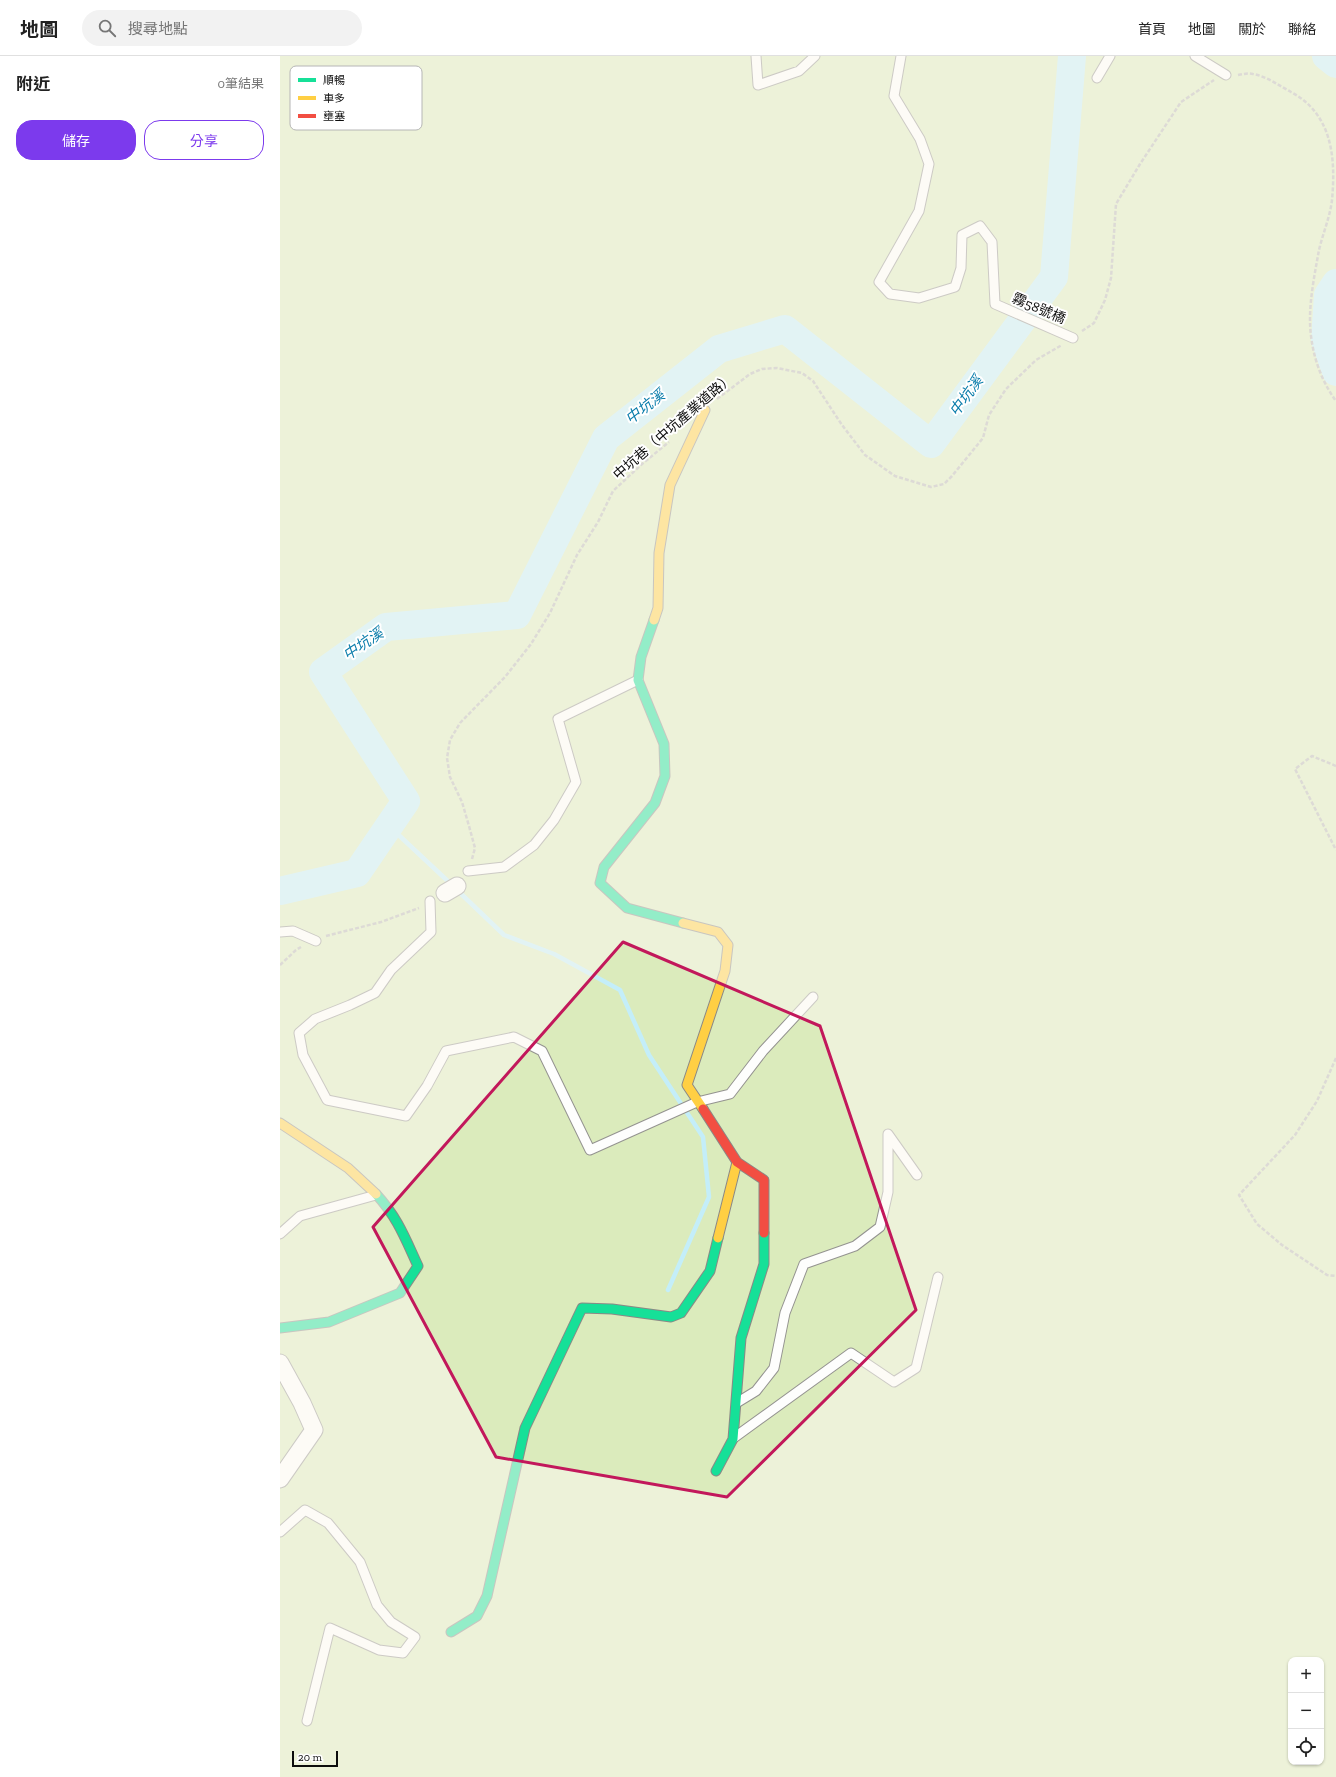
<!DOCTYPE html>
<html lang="zh-TW">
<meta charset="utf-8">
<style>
:root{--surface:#fff;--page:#f2f2f2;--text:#222;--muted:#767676;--line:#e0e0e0;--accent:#7c3aed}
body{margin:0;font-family:"Zilla Slab","Noto Sans TC",serif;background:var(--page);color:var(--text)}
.controls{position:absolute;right:12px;bottom:12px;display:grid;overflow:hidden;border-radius:8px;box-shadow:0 1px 3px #0004}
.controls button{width:36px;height:36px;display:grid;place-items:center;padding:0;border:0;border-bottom:1px solid var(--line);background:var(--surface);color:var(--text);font:20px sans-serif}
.scale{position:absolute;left:12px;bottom:10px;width:46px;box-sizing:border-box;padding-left:4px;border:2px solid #0d0d0d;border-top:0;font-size:11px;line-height:14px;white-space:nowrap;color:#0d0d0d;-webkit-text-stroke:3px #fff;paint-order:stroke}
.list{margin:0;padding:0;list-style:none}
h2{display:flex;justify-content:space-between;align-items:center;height:52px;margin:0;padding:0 16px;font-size:17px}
h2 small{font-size:13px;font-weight:400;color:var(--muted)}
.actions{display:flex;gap:8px;padding:12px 16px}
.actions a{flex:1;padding:9px 0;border:1px solid var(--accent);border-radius:16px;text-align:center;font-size:14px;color:var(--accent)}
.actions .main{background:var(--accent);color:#fff}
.icon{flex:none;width:22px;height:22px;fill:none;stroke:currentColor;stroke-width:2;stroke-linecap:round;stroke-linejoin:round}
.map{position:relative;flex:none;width:1056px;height:1721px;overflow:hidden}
header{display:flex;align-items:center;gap:24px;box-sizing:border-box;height:56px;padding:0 20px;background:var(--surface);border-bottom:1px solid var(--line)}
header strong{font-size:19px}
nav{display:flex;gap:22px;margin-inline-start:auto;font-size:14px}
.search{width:280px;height:36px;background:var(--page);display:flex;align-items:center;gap:10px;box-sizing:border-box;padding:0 14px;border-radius:22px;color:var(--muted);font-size:15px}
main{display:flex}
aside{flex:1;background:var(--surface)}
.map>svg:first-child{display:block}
.forest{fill:#dbebbc;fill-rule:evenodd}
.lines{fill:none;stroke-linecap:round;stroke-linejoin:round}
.stream{stroke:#c4eef9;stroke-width:4.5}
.river{stroke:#c4eef9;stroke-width:28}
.lane-casing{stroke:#949390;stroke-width:11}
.street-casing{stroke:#949390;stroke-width:19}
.fast-casing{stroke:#8b8986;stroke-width:11}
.slow-casing{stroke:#8b8986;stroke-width:11}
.jam-casing{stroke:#8b8986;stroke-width:11}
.path{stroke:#b8b7b6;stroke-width:2.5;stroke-dasharray:4 2;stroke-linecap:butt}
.lane{stroke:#fefefd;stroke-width:9}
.street{stroke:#fefefd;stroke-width:17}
.fast{stroke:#16e098;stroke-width:9}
.slow{stroke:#ffcf43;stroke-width:9}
.jam{stroke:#f24e42;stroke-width:9}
.marked{fill:none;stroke:#c2185b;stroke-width:3;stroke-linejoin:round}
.labels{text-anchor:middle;stroke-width:4;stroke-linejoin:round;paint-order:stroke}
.street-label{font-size:14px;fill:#0d0d0d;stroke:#fff}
.water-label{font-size:15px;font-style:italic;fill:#0a7dab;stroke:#fff}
.key{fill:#fff;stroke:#b6b6b6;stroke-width:1}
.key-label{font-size:11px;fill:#0d0d0d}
</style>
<header>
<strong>地圖</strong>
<div class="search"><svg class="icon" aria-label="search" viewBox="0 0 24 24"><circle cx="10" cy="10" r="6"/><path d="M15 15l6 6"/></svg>搜尋地點</div>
<nav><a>首頁</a><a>地圖</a><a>關於</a><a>聯絡</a></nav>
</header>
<main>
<aside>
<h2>附近<small>0筆結果</small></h2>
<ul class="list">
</ul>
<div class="actions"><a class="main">儲存</a><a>分享</a></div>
</aside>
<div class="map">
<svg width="1056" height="1721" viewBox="0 0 1056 1721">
<rect width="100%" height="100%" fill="#fbf8f1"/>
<path class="forest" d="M 0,0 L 1056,0 L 1056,1721 L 0,1721 ZM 1011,1604 L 1041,1604 L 1041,1706 L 1011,1706 Z"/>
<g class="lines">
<path class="stream" d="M 109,770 L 172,829
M 177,834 L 224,879 L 274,898 L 340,934 L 369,999 L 423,1081 L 429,1141 L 388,1234"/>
<path class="river" d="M 1046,0 L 1056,8
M 1056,227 L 1048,239 L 1045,284 L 1056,316
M 0,835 L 77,817 L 126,745 L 43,616 L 106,571 L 237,559 L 326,382 L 439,293 L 505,273 L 651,388 L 774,221 L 792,0"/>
<defs>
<path id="lane" d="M 476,0 L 478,29 L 519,15 L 535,0
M 621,0 L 614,40 L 640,83 L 649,108 L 639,155 L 599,226 L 610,238 L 639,242 L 675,231 L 681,212 L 682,179 L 700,170 L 712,186 L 715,248 L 793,282
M 915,0 L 946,19
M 817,22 L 830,0
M 188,815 L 224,811 L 254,789 L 274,764 L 296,726 L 278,663 L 358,624
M 150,845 L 151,876 L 111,914 L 95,937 L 70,949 L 35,963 L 19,977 L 23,999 L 47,1044 L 126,1060 L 147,1030 L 166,995 L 234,981 L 262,995 L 310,1094 L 417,1046 L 450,1038 L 483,995 L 533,941
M 0,876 L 13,875 L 36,885
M 0,1178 L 20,1160 L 96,1139
M 458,1346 L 476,1335 L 494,1312 L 505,1257 L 524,1208 L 575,1190 L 600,1171 L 608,1136 L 608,1078 L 637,1119
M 455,1381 L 571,1297 L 614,1326 L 636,1312 L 658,1221
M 0,1476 L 25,1454 L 48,1467 L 80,1506 L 97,1549 L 111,1566 L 135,1581 L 123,1597 L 99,1594 L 50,1572 L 27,1665"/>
<path id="street" d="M 165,837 L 177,830
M 0,1307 L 22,1347 L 34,1374 L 0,1423"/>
<path id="fast" d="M 374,564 L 361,601 L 358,624 L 384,688 L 385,720 L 375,747 L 324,811 L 320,827 L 347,852 L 403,867
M 0,1272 L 49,1266 L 120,1237 L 138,1210 C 125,1182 118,1162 96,1138
M 436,1415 L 453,1383 L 461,1282 L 484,1208 L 484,1177
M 171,1576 L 197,1560 L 207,1540 L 245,1372 L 302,1252 L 332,1253 L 391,1261 L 401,1257 L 430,1215 L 438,1182"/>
<path id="slow" d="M 374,564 L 378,552 L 379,497 L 390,429 L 425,354
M 403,867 L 438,876 L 448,889 L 445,915 L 407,1029 L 423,1053
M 0,1067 L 68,1112 L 96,1138
M 438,1182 L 457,1106"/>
<path id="jam" d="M 423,1053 L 457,1106 L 484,1124 L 484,1177"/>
</defs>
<use href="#lane" class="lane-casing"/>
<use href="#street" class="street-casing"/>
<use href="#fast" class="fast-casing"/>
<use href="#slow" class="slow-casing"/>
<use href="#jam" class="jam-casing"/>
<path class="path" d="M 958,19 C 963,18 968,17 973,18 C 986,20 1000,30 1011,36 C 1052,58 1056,101 1052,144 C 1050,161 1043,177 1039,194 C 1035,216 1030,241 1030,263 C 1030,292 1039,322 1056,345
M 802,275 L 814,267 L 825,244 L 831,222 L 836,148 L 860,108 L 901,46 L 934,24
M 437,343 L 470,318 L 482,313 L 497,312 L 522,317 L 533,325 L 562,369 L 585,399 L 615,420 L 651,431 L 664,428 L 672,420 L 703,382 L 709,359 L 726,333 L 756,304 L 782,289
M 1056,710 L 1032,700 L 1015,713 L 1056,794
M 192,803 L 195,792 L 189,770 L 182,746 L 170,721 L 167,702 L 170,684 L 180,667 L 225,621 L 251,588 L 270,557 L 297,499 L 318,466 L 333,435 L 362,408 L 389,386
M 46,880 L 101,866 L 139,852
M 0,909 L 16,894 L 21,891
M 1056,1002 L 1037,1045 L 1015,1079 L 959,1139 L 977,1168 L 1002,1189 L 1047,1219 L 1056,1220"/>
<use href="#lane" class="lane"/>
<use href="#street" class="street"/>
<use href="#fast" class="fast"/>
<use href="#slow" class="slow"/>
<use href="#jam" class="jam"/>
</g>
<path d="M0 0H1056V1721H0ZM 343,886 L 540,970 L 636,1254 L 447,1441 L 216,1401 L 93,1171 Z" fill="#fbf8f1" fill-opacity=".55" fill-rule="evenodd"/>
<path class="marked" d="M 343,886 L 540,970 L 636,1254 L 447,1441 L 216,1401 L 93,1171 Z"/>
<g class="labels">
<g class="street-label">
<text transform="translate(759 252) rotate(23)" y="5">霧58號橋</text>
<text transform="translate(393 370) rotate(-41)" y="5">中坑巷（中坑產業道路）</text>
</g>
<g class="water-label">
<text transform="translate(686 340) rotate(-54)" y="5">中坑溪</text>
<text transform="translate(365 351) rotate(-38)" y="5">中坑溪</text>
<text transform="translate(83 588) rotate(-34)" y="5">中坑溪</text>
</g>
</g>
<rect x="10" y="10" width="132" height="64" rx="6" class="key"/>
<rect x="18" y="22" width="18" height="4" fill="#16e098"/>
<rect x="18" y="40" width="18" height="4" fill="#ffcf43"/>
<rect x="18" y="58" width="18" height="4" fill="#f24e42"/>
<g class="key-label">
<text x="43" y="28">順暢</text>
<text x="43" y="46">車多</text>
<text x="43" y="64">壅塞</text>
</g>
</svg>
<div class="controls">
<button>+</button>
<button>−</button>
<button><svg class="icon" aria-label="locate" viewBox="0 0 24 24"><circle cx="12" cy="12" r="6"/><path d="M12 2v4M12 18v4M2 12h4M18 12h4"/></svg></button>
</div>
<div class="scale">20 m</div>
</div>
</main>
